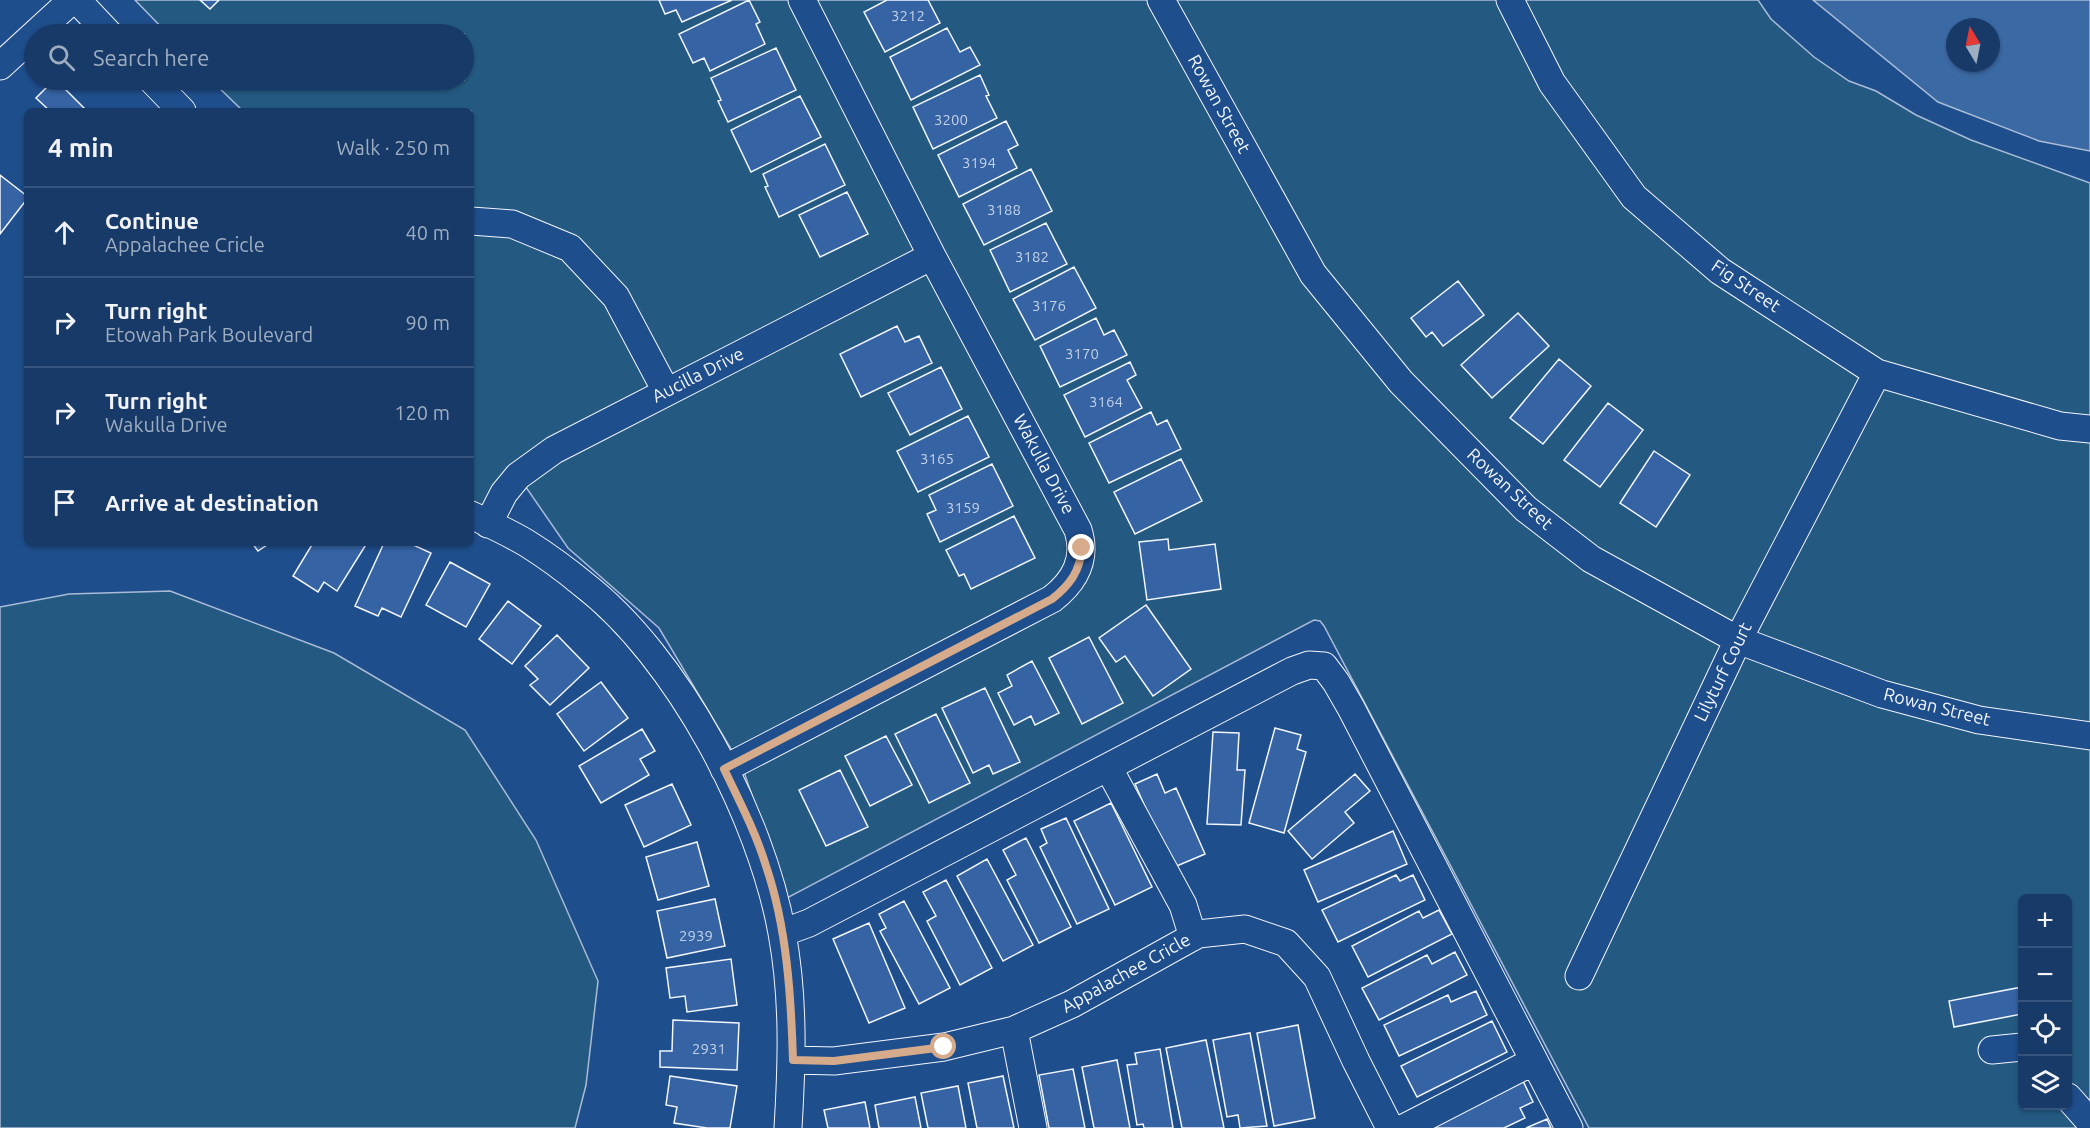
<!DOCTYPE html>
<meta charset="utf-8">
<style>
:root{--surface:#173a69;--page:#244571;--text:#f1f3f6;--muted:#9eadc0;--line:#36547d}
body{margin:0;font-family:Ubuntu,sans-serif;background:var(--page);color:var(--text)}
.controls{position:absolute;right:18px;bottom:18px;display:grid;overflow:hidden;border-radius:9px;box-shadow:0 2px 4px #0004}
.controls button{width:54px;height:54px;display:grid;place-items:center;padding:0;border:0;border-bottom:2px solid var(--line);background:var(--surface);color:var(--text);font:30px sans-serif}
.compass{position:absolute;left:1946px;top:18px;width:54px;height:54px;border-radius:50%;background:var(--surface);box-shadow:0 2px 4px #0004;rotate:350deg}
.stop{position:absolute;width:18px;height:18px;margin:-14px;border:4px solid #d6ab8b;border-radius:50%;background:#fff}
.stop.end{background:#d6ab8b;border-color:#fff;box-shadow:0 2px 6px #0008}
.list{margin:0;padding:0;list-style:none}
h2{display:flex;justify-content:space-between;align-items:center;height:78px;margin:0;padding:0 24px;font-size:26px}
h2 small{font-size:20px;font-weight:400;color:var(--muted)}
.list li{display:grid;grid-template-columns:39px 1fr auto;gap:18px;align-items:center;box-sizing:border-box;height:90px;padding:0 24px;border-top:2px solid var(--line)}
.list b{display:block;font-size:22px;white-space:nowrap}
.list p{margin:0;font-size:20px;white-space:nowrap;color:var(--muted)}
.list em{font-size:20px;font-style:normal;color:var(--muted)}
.icon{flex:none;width:33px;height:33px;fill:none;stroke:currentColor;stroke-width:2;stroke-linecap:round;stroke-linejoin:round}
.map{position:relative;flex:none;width:2090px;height:1128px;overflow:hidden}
.search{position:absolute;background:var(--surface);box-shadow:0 2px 4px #0004;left:24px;top:24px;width:450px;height:66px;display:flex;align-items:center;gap:15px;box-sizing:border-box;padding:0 21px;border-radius:33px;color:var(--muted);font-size:22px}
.panel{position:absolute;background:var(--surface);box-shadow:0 2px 4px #0004;left:24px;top:108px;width:450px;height:438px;border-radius:9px}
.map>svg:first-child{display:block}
.green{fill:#245a82;stroke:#a8bbd7;stroke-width:1.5;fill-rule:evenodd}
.water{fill:#3b69a3;stroke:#a8bbd7;stroke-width:1.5;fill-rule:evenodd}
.building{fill:#3563a3;stroke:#f2f6ff;stroke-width:1.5}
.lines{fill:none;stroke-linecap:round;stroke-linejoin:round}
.minor-casing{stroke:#f2f6ff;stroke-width:29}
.minor{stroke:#1f4e8c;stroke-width:27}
.route{stroke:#d6ab8b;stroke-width:8}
.labels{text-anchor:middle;stroke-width:4.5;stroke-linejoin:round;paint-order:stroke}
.number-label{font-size:15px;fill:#c3d1e8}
.street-label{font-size:18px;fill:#f2f6ff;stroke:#1f4e8c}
</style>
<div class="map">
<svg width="2090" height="1128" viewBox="0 0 2090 1128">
<rect width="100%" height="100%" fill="#1f4e8c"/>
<path class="green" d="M 135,0 L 1758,0 L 1771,19 L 1814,57 L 1849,81 L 1876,91 L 1916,115 L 1971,140 L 2090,183 L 2090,1128 L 1589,1128 L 1324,626 L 1320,621 L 1314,620 L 787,898 L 743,769 L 659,628 L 568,548 L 521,480 L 471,529 L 471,111 L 243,111 L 211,80 L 464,80 L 464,34 L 168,34 ZM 2022,898 L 2068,898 L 2068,1106 L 2022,1106 Z
M 170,591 L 334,653 L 465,730 L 536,840 L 598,981 L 586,1085 L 575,1128 L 0,1128 L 0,607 L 69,594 Z"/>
<path class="water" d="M 1813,0 L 2090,0 L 2090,151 L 2039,141 L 1938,102 ZM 1955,27 L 1991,27 L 1991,63 L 1955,63 Z"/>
<path class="building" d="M 200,0 L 219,0 L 210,9 Z
M 659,0 L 732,0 L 682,22 L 676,10 L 665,14 Z
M 749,0 L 760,22 L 756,24 L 765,44 L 710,71 L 704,58 L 693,63 L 679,34 Z
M 887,0 L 928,0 L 940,23 L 885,52 L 864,12 Z
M 947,28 L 960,52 L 970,47 L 980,65 L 911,100 L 890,57 Z
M 776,48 L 796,90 L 728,122 L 718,101 L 721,100 L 711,78 Z
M 980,75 L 989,95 L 986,96 L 997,118 L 933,149 L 913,107 Z
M 54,80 L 56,80 L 87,111 L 50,111 L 36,98 Z
M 800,96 L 821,137 L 751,172 L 731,130 Z
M 1006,121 L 1018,145 L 1008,150 L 1017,168 L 959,197 L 938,155 Z
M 825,144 L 845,185 L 779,217 L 765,187 L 768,186 L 763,174 Z
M 1031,169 L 1052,211 L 984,245 L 963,204 Z
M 0,175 L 27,196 L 27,199 L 0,234 Z
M 847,192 L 868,234 L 820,257 L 799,215 Z
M 1046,223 L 1067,264 L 1010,292 L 990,250 Z
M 1074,267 L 1096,308 L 1035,340 L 1013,299 Z
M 1458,281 L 1484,315 L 1443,346 L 1432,332 L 1426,337 L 1411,318 Z
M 1518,313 L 1549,346 L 1492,398 L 1461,365 Z
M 1096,318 L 1104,335 L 1114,330 L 1127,355 L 1060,387 L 1040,346 Z
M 897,326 L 905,342 L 919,336 L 932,363 L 861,397 L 840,354 Z
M 1559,359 L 1591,386 L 1543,444 L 1510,418 Z
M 1130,362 L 1136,375 L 1127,380 L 1142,408 L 1085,437 L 1064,395 Z
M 941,367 L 962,409 L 910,435 L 888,393 Z
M 1608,403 L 1643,430 L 1600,487 L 1564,460 Z
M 1151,412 L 1157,425 L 1167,420 L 1181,449 L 1109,483 L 1089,443 Z
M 968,416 L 989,457 L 918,492 L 897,451 Z
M 1654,451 L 1690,475 L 1656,527 L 1620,503 Z
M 1181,459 L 1202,501 L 1135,534 L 1114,492 Z
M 992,464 L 1013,506 L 940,542 L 927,514 L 936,510 L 929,495 Z
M 1014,516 L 1035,558 L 971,589 L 964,574 L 959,576 L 946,550 Z
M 1168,539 L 1169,550 L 1215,544 L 1221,589 L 1147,600 L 1139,542 Z
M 252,543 L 270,543 L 258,551 Z
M 313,543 L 367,543 L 337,591 L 324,582 L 318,592 L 293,576 Z
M 384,543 L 409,543 L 431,553 L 401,617 L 382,608 L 378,616 L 355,606 Z
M 450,562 L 490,584 L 466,627 L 426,605 Z
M 508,601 L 541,626 L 512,664 L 479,639 Z
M 1146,605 L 1191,669 L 1153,696 L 1125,656 L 1116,662 L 1099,638 Z
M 557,635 L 589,668 L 550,705 L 530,685 L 538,679 L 525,666 Z
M 1089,637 L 1123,703 L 1082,724 L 1049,658 Z
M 1032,661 L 1059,713 L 1035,725 L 1031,716 L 1014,725 L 998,693 L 1012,686 L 1007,675 Z
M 601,682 L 628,718 L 584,751 L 557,714 Z
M 985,688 L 1020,762 L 993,774 L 989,765 L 973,773 L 942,708 Z
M 936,714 L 970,783 L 929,803 L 895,734 Z
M 1275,728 L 1301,735 L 1297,749 L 1306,752 L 1284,833 L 1249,823 Z
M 642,729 L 655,751 L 640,759 L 649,775 L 601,803 L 579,766 Z
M 1213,732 L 1239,733 L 1237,770 L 1245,770 L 1241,825 L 1207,824 Z
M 886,736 L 912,785 L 870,806 L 845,756 Z
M 840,770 L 868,827 L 826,846 L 799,790 Z
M 1157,774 L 1165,793 L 1176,788 L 1205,854 L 1172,868 L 1135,784 Z
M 1355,774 L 1370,791 L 1345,812 L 1354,823 L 1312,859 L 1288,831 Z
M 672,784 L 691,825 L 644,847 L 625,805 Z
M 1111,803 L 1152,887 L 1115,905 L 1074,821 Z
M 1066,818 L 1109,909 L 1077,924 L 1040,847 L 1047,843 L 1041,829 Z
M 1393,831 L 1407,864 L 1318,902 L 1304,870 Z
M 1026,838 L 1071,927 L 1039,943 L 1007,880 L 1016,875 L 1003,850 Z
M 697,842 L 709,886 L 658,900 L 646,857 Z
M 987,859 L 1033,945 L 1003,961 L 957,876 Z
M 1396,875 L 1400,881 L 1413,875 L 1425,900 L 1338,942 L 1322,910 Z
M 946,880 L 992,968 L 960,985 L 927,921 L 936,916 L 923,892 Z
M 715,899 L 725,946 L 667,958 L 657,911 Z
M 904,901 L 950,988 L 919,1004 L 880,931 L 886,928 L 879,914 Z
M 1439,910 L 1452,934 L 1368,977 L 1352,946 L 1419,911 L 1423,918 Z
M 869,923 L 905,1008 L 869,1023 L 833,939 Z
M 1455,952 L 1467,975 L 1379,1020 L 1362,988 L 1427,955 L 1432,964 Z
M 731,959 L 737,1005 L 687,1012 L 685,996 L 670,998 L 666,968 Z
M 2022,987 L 2022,1014 L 1954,1027 L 1949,1001 Z
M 1476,991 L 1487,1015 L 1399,1056 L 1384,1025 L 1448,995 L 1451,1002 Z
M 673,1020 L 739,1023 L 737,1070 L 660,1067 L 660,1051 L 672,1051 Z
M 1492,1021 L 1507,1052 L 1417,1097 L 1401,1066 Z
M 1298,1025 L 1315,1118 L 1274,1126 L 1257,1033 Z
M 1250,1033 L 1267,1126 L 1240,1128 L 1238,1115 L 1227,1117 L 1213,1040 Z
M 1206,1040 L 1224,1128 L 1182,1128 L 1166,1048 Z
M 1160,1049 L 1173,1128 L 1144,1128 L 1143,1124 L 1137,1125 L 1127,1065 L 1137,1064 L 1135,1053 Z
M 1117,1060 L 1130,1128 L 1094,1128 L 1082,1067 Z
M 1073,1069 L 1085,1128 L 1049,1128 L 1039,1075 Z
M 670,1076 L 737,1086 L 730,1128 L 707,1128 L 674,1123 L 677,1107 L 666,1105 Z
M 1003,1076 L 1014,1128 L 977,1128 L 968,1083 Z
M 1523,1081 L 1533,1102 L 1520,1108 L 1525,1118 L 1504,1128 L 1436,1128 L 1433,1123 Z
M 958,1086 L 966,1128 L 928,1128 L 921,1093 Z
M 915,1097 L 921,1128 L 879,1128 L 875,1105 Z
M 865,1102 L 870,1128 L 828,1128 L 824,1110 Z
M 1547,1119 L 1551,1128 L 1526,1128 Z"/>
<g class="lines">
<defs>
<path id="minor" d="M 77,0 L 109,34
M 1161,0 L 1313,274 L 1401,382 L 1526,509 L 1591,559 L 1738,640 L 1882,694 L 1979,720 L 2090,736
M 1510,0 L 1552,83 L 1634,197 L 1720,271 L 1877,373 L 2060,426 L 2090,429
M 0,66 L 72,0
M 152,80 L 182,111
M 471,221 L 512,224 L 570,248 L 616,297 L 666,391
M 471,515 C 490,524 510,533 528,544 C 547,556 566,570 583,584 C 678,657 761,816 782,933 C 794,998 792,1062 788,1128
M 488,524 L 504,493 L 518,476 L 554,450 L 932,256
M 1108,767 L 1183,905 L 1193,937
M 724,769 L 1052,599 C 1075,581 1087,559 1078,530 L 932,256 L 802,0
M 782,933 L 809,923 L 1292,671 L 1309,665 L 1324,666 L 1336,682 L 1351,708 L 1569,1128
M 1579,976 L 1738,640 L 1877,373
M 1014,1030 L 1033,1128
M 1992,1050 L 2022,1047
M 793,1060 L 834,1061 L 944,1047 L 1014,1030 L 1072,1004 L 1198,934 L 1245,929 L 1286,943 L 1317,977 L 1356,1061 L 1390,1128
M 2068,1097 L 2090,1122
M 1404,1128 L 1534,1061"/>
</defs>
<use href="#minor" class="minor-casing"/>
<use href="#minor" class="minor"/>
</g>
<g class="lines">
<path class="route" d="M 944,1047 L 834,1061 L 793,1060 C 791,996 787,928 766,866 C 756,833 739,800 724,769 L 1052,599 C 1070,585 1080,571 1082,548"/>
</g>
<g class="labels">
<g class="number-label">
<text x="908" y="21">3212</text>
<text x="951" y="125">3200</text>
<text x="979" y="168">3194</text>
<text x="1004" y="215">3188</text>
<text x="1032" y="262">3182</text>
<text x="1049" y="311">3176</text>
<text x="1082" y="359">3170</text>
<text x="1106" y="407">3164</text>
<text x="937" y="464">3165</text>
<text x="963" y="513">3159</text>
<text x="696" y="941">2939</text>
<text x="709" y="1054">2931</text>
</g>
<g class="street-label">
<text transform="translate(1219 104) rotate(61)" y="6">Rowan Street</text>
<text transform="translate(1746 286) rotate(34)" y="6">Fig Street</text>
<text transform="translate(698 375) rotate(-27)" y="6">Aucilla Drive</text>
<text transform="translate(1044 464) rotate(62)" y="6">Wakulla Drive</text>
<text transform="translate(1510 489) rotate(43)" y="6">Rowan Street</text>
<text transform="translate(1723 672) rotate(-64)" y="6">Lilyturf Court</text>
<text transform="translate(1937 707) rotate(14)" y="6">Rowan Street</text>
<text transform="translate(1126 973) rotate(-29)" y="6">Appalachee Cricle</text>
</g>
</g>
</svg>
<div class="controls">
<button>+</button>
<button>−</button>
<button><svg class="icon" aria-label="locate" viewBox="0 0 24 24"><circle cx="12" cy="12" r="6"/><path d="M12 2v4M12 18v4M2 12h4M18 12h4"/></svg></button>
<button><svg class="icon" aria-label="layers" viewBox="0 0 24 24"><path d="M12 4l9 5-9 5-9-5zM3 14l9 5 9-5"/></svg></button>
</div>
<svg class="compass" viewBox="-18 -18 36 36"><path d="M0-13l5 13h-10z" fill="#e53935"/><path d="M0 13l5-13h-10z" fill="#9eadc0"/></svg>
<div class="stop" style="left:944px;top:1047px"></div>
<div class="stop end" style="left:1082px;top:548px"></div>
<div class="search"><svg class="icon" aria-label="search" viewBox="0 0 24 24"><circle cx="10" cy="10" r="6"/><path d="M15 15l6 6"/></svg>Search here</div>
<section class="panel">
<h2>4 min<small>Walk · 250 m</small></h2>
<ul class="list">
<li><svg class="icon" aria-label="ahead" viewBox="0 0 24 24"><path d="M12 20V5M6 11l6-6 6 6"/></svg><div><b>Continue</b><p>Appalachee Cricle</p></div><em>40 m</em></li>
<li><svg class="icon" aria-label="right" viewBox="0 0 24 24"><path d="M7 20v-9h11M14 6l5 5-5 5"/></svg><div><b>Turn right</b><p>Etowah Park Boulevard</p></div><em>90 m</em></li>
<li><svg class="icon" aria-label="right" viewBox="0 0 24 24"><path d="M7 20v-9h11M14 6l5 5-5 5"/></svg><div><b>Turn right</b><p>Wakulla Drive</p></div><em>120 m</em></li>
<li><svg class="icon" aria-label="arrive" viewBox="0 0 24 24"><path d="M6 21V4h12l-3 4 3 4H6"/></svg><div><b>Arrive at destination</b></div></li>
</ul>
</section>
</div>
